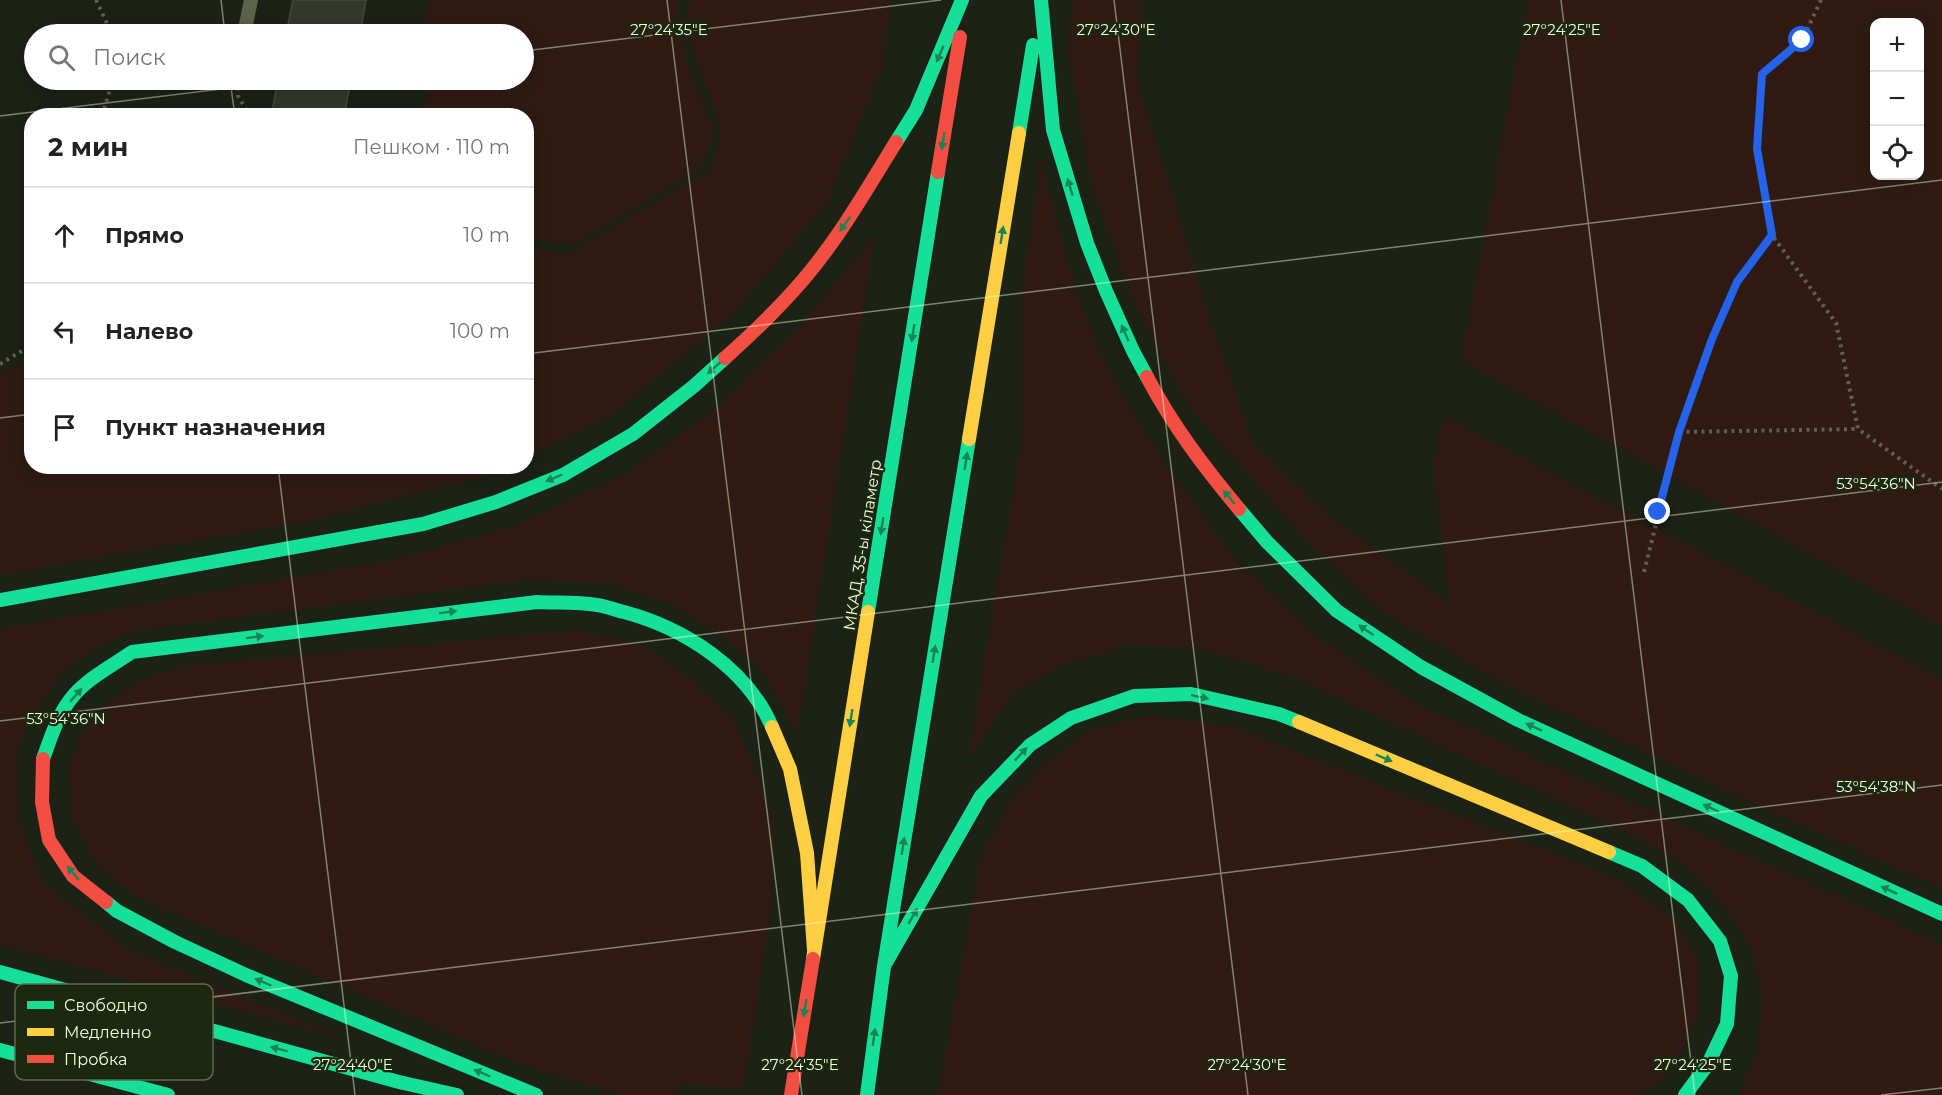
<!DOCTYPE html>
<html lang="ru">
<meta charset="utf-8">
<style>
:root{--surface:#fff;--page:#f6f6f6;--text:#222;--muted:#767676;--line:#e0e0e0}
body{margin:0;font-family:Montserrat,sans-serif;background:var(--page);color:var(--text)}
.controls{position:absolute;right:18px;top:18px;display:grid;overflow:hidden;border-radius:12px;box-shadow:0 3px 15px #0003}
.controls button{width:54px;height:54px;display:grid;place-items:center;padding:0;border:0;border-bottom:2px solid var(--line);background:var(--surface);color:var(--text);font:30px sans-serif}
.stop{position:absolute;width:18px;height:18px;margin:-14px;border:4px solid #2563eb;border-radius:50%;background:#fff}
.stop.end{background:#2563eb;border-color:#fff;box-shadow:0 2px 6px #0008}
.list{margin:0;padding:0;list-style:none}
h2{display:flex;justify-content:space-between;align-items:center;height:78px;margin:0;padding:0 24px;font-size:26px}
h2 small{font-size:20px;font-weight:400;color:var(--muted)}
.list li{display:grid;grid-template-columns:39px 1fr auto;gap:18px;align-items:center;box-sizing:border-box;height:96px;padding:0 24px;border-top:2px solid var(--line)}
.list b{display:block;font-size:22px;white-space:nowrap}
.list em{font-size:20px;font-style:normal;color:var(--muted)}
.icon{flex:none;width:33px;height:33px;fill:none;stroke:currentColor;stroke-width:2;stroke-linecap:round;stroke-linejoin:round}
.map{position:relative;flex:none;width:1942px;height:1095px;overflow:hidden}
.search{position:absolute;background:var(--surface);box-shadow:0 3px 15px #0003;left:24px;top:24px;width:510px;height:66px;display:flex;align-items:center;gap:15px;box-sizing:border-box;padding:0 21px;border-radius:33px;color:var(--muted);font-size:22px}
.panel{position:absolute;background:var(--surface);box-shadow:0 3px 15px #0003;left:24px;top:108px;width:510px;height:366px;border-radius:24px}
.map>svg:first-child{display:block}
.green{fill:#2f1b13;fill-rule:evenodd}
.building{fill:#32392a;stroke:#434c38;stroke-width:1.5}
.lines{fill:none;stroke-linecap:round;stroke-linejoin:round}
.path{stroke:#645d49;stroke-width:4;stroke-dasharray:3 4.5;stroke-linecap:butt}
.lane{stroke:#5b634a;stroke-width:14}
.fast{stroke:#16e098;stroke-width:14}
.slow{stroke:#ffcf43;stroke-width:14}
.jam{stroke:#f24e42;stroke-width:14}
.oneway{fill:#1a8454}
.route{stroke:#2563eb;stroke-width:8}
.ticks{fill:none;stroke:#efffd7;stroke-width:1.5;stroke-opacity:0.45}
.labels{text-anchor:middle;stroke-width:4.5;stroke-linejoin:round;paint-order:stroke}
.street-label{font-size:16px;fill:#efffd7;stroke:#1d2810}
.key{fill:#1d2810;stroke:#5c684c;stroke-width:1.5}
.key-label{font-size:16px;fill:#efffd7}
.ticks-label{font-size:15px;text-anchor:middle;fill:#efffd7;stroke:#1d2810;stroke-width:4.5;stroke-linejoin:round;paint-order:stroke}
</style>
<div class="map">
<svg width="1942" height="1095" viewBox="0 0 1942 1095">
<rect width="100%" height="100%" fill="#1c2216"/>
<path class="green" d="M 430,0 L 680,0 L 676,21 L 696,91 L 711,122 L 711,145 L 699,169 L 575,243 L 548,243 L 527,239 L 526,116 L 417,115 L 426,97 L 424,80 L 524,80 L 524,34 L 420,34 Z
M 691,0 L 892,0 L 882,67 L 827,203 L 731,315 L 613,414 L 527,457 L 527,248 L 567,254 L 713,169 L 720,128 L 685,24 Z
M 1073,0 L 1142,0 L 1137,81 L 1208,312 L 1253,444 L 1332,518 L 1450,604 L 1433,467 L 1443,416 L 1942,679 L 1942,888 L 1787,819 L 1513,688 L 1383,612 L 1301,535 L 1187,403 L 1137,308 L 1093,190 L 1068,50 Z
M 1528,0 L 1942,0 L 1942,627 L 1461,360 ZM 1874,22 L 1920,22 L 1920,176 L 1874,176 Z
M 1040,157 L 1077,295 L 1114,383 L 1170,471 L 1237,562 L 1314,634 L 1417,704 L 1942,944 L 1942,1095 L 1739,1095 L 1756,1055 L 1763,1002 L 1752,949 L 1722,902 L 1684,865 L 1629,833 L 1295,678 L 1200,648 L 1129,645 L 1067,663 L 1014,692 L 968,759 L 1023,432 L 1023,284 Z
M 875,235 L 797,735 L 761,668 L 720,636 L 674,606 L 612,584 L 532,579 L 140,630 L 102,644 L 63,671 L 39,705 L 17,750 L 18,817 L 44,883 L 128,950 L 357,1043 L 0,944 L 0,629 L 392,560 L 513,527 L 627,473 L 714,410 L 794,333 Z
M 31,344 L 32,466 L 508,467 L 490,475 L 304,522 L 0,575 L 0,375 L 27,359 Z
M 581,630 L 645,646 L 692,680 L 734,720 L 758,777 L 774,825 L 771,911 L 743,1090 L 679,1083 L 674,1095 L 620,1095 L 516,1062 L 135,896 L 97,864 L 72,819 L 68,773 L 80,735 L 105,706 L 138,681 L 181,666 Z
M 1150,716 L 1229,725 L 1616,878 L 1674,919 L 1698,959 L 1699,1010 L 1683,1050 L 1660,1082 L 1638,1095 L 938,1095 L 981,856 L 1010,801 L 1044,765 L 1090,730 Z"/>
<path class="building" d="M 293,0 L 366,0 L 360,34 L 286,34 Z
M 278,80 L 351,80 L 344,116 L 292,116 L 272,112 Z"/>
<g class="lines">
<path class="path" d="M 96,0 L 112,34
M 1821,0 L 1802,40 L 1762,74 L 1757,149 L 1772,235 L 1836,323 L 1858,429 L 1942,489
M 238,80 L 238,96 L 250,116
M 102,116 L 113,80
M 0,364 L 32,345
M 1679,432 L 1858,429
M 1644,572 L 1679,432 L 1712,339 L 1737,282 L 1772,235"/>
<path class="lane" d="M 244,34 L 251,0"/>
<path class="fast" d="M 1041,0 L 1053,130 L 1087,243 L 1106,291 L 1133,351 L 1147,377
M 1019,133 L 1033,45
M 896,142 L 916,110 L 962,0
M 1239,509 L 1267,542 L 1337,611 L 1421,667 L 1518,720 L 1942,914
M 0,600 L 423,524 L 496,502 L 563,475 L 633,434 L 694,386 L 725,358
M 868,612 L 938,172
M 43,759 C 51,737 58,713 74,695 C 90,677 113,665 132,652 L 537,602 C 557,603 578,602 597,605 C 606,606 615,610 624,612 C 684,628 747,668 772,727
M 1609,852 L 1642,866 L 1688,900 L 1720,941 L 1731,976 L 1727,1024 L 1708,1064 L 1685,1095
M 106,902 L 117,911 L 175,942 L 246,975 L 536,1095
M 884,966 L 981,796 L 1030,745 L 1071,718 L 1134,696 L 1191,694 L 1279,714 L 1299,722
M 0,972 L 399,1082 L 457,1095
M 0,1050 L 168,1095
M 867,1095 L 884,966 L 969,439"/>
<path class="slow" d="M 969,439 L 1019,133
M 1299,722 L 1609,852
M 772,727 L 790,769 L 807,853 L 814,950
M 813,959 L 868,612"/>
<path class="jam" d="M 938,172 L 960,37
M 725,358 C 752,334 779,308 803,280 C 839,238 867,189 896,142
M 1147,377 C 1173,426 1204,467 1239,509
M 43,759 L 42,802 L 49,840 L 73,876 L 106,902
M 791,1095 L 813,959"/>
</g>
<defs><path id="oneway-solid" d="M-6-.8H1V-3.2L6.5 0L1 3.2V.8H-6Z" transform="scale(1.5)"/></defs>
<g class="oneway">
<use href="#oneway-solid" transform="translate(940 54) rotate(113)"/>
<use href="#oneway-solid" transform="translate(943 141) rotate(99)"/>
<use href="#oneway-solid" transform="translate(1070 187) rotate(-107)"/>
<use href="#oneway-solid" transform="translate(845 224) rotate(125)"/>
<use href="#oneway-solid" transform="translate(1002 235) rotate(-81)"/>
<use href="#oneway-solid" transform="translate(913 333) rotate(99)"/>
<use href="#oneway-solid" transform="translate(1125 333) rotate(-114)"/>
<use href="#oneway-solid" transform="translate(714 368) rotate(138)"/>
<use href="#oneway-solid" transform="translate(966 461) rotate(-81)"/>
<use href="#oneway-solid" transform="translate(554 478) rotate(157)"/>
<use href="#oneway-solid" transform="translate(1229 497) rotate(-129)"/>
<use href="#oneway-solid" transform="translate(882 526) rotate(99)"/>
<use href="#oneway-solid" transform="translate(448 612) rotate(-7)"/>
<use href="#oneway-solid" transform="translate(1366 630) rotate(-146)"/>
<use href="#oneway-solid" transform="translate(255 637) rotate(-7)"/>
<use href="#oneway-solid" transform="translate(934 654) rotate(-81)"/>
<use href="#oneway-solid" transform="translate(76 695) rotate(-48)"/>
<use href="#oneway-solid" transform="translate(1200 697) rotate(12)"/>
<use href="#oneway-solid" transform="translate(851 718) rotate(99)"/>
<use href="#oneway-solid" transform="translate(1534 727) rotate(-155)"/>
<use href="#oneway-solid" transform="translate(1021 754) rotate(-47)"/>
<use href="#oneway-solid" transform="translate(1384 758) rotate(23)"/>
<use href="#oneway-solid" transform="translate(1711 808) rotate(-155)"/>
<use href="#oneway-solid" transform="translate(903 846) rotate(-81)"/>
<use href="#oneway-solid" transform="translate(73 873) rotate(-130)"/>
<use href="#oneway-solid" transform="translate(1889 890) rotate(-155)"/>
<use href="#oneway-solid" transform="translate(913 916) rotate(-60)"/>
<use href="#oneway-solid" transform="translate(263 982) rotate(-157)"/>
<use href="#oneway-solid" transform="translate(805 1008) rotate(99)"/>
<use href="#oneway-solid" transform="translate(874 1037) rotate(-82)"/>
<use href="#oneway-solid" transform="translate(279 1049) rotate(-165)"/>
<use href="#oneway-solid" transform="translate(482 1073) rotate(-157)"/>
</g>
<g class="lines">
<path class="route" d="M 1658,512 L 1679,432 L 1712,339 L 1737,282 L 1772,235 L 1757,149 L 1762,74 L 1802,40"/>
</g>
<path class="ticks" d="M 221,0 L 225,34M 667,0 L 802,1095M 1114,0 L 1248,1095M 1561,0 L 1695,1095M 524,51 L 941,0M 230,80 L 235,116M 0,116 L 294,80M 526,354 L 1942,180M 0,418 L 32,414M 278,466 L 355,1095M 0,721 L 1942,482M 0,1023 L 1942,785M 1881,1095 L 1942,1088"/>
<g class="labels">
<g class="street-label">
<text transform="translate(862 545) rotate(-81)" y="6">МКАД, 35-ы кіламетр</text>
</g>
</g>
<rect x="15" y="984" width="198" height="96" rx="9" class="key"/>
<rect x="27" y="1001" width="27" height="8" fill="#16e098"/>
<rect x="27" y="1028" width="27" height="8" fill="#ffcf43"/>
<rect x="27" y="1055" width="27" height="8" fill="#f24e42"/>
<g class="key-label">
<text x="64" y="1011">Свободно</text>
<text x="64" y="1038">Медленно</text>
<text x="64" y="1065">Пробка</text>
</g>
<g class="ticks-label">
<text x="669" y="35">27°24'35"E</text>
<text x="1116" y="35">27°24'30"E</text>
<text x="1562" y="35">27°24'25"E</text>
<text x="1876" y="489">53°54'36"N</text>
<text x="66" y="724">53°54'36"N</text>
<text x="1876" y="792">53°54'38"N</text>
<text x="353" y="1070">27°24'40"E</text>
<text x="800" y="1070">27°24'35"E</text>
<text x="1247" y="1070">27°24'30"E</text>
<text x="1693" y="1070">27°24'25"E</text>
</g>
</svg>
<div class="controls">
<button>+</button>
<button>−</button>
<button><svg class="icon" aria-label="locate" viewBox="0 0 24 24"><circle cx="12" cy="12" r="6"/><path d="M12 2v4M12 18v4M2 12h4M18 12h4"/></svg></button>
</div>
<div class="stop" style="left:1802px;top:40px"></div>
<div class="stop end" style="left:1658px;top:512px"></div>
<div class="search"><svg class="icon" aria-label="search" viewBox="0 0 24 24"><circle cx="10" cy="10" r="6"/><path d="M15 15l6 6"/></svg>Поиск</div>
<section class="panel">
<h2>2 мин<small>Пешком · 110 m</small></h2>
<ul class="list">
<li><svg class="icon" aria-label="ahead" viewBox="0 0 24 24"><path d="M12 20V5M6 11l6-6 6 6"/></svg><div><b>Прямо</b></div><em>10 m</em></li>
<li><svg class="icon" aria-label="left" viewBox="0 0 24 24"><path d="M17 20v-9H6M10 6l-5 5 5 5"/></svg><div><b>Налево</b></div><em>100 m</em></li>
<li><svg class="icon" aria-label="arrive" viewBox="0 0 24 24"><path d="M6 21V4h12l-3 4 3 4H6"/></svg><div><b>Пункт назначения</b></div></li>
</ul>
</section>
</div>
